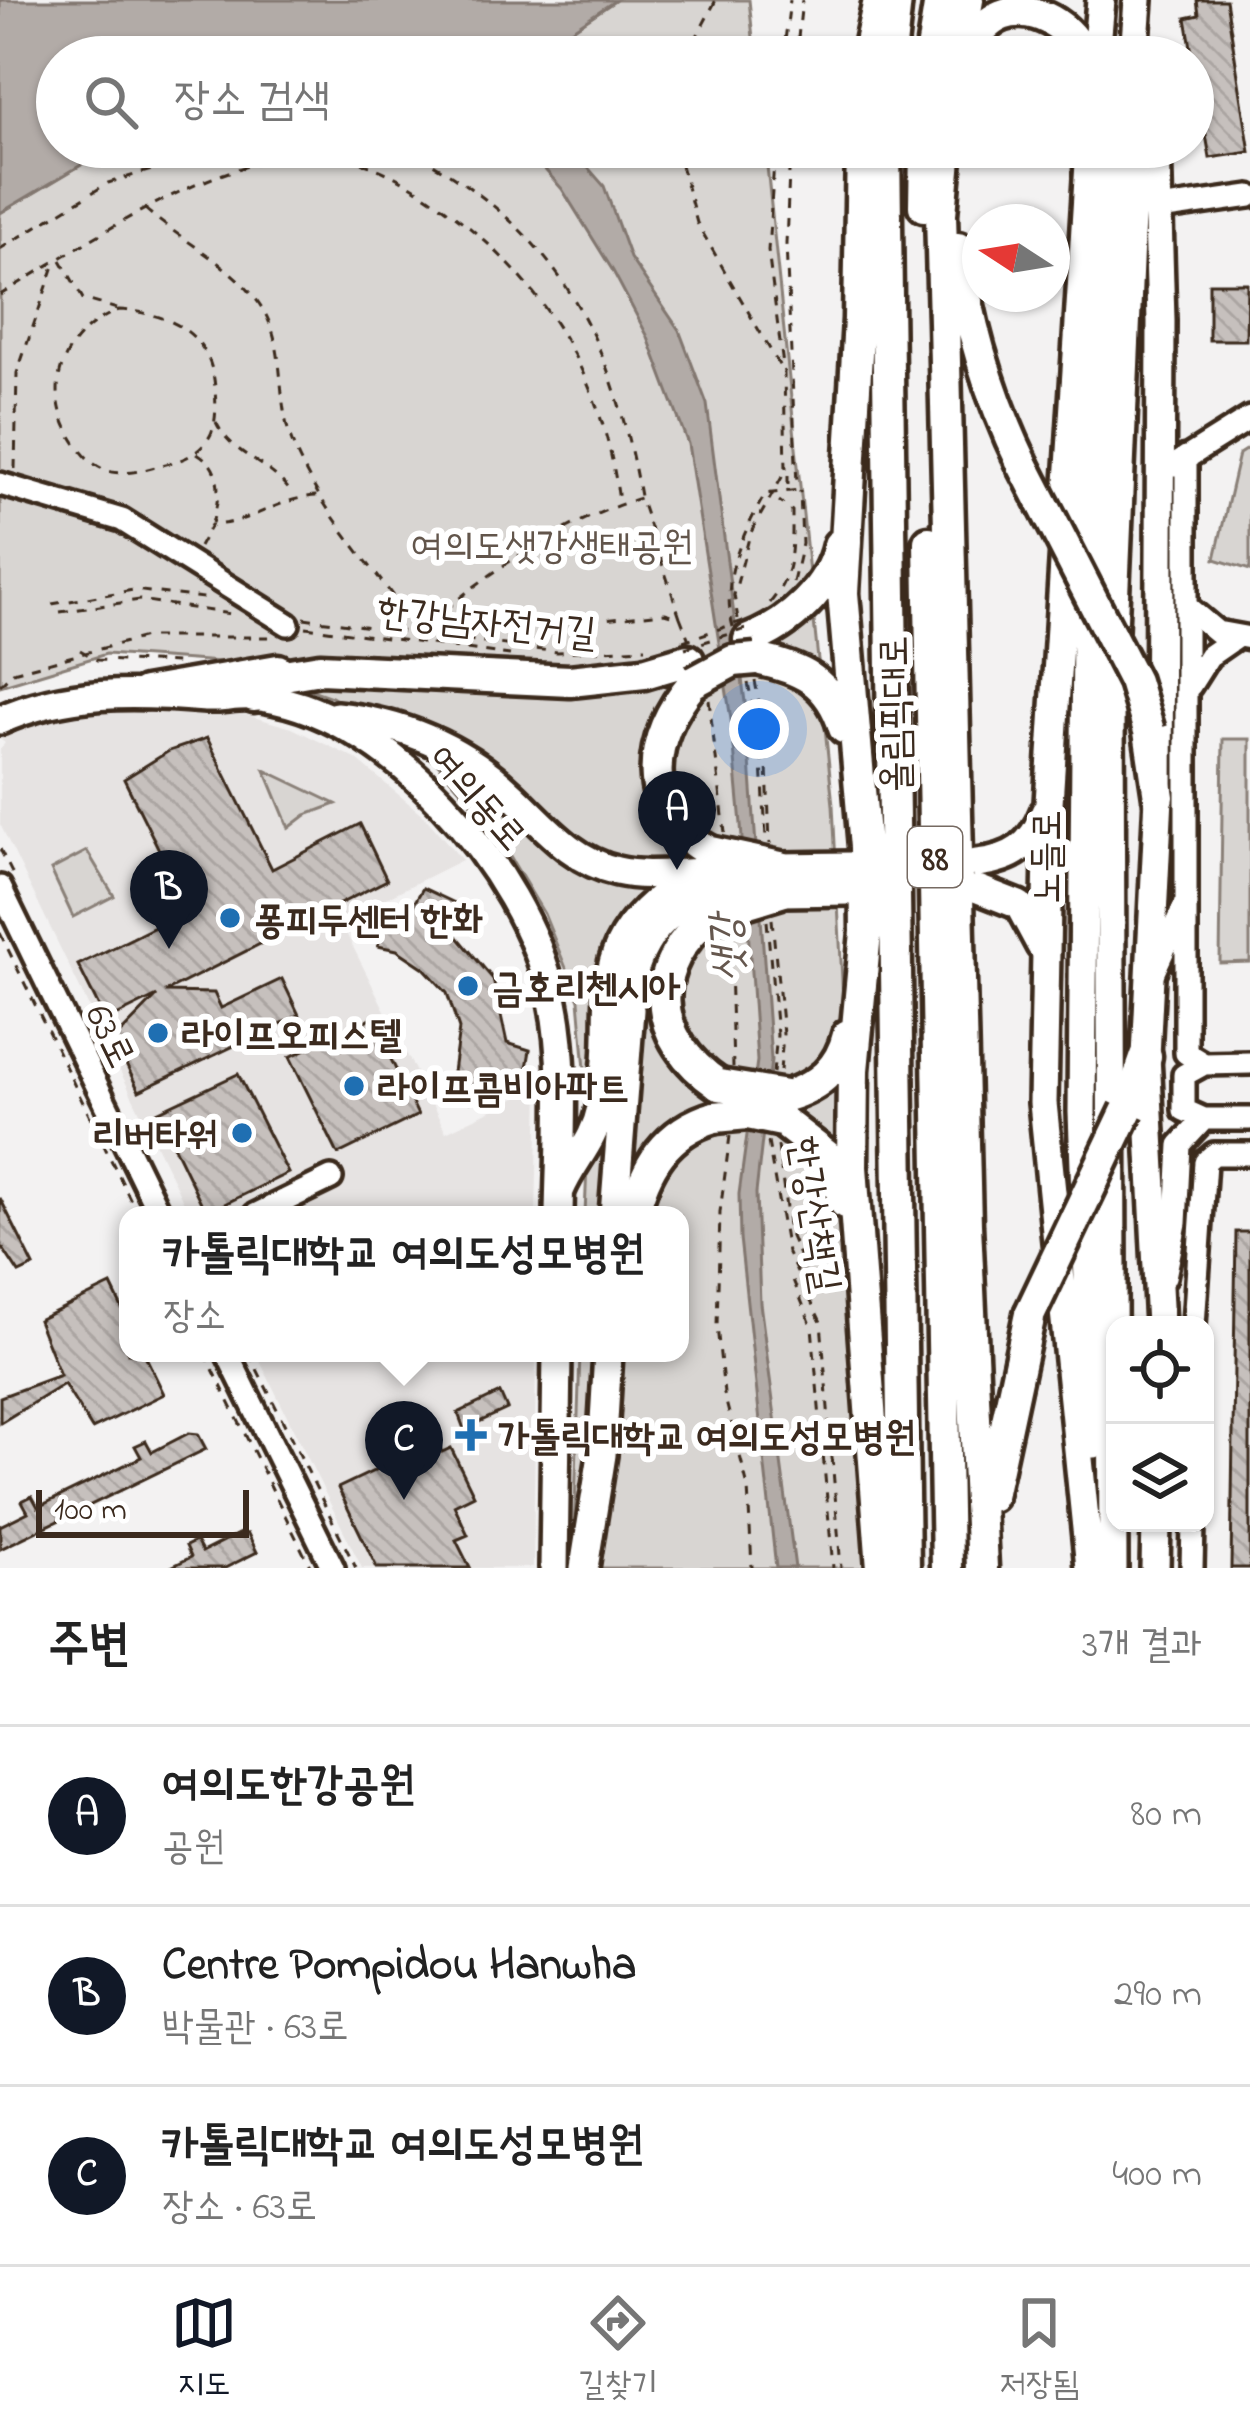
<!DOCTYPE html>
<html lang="ko">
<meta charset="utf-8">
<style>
:root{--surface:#fff;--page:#f2f2f2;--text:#222;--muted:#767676;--line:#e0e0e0;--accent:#111827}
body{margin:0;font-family:"Indie Flower","Poor Story",sans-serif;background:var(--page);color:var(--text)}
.controls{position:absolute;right:36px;bottom:36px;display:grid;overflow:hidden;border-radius:24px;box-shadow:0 3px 9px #0004}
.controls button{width:108px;height:108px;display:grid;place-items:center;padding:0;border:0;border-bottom:3px solid var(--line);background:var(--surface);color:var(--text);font:60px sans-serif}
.compass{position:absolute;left:962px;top:204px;width:108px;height:108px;border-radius:50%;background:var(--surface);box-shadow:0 3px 9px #0004;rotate:282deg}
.scale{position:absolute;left:36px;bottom:30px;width:213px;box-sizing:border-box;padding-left:12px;border:6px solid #3b2a1e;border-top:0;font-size:33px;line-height:42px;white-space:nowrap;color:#3b2a1e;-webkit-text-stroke:9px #fff;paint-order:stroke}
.you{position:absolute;left:759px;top:729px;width:42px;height:42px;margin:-30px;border:9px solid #fff;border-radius:50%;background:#1a73e8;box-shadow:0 0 0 18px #1a73e833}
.badge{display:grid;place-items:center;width:78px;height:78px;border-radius:50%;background:var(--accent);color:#fff;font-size:39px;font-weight:700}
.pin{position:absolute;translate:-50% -99px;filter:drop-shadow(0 3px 6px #0008)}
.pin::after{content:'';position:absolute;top:63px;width:42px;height:36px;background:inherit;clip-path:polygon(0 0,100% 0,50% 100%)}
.popup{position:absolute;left:119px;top:1206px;width:570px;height:156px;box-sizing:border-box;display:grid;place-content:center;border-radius:24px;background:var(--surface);filter:drop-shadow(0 3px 9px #0005);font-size:39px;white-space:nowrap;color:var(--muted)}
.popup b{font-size:45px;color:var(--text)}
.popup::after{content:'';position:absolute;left:50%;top:100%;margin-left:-24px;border:24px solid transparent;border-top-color:var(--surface)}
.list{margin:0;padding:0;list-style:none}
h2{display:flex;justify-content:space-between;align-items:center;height:156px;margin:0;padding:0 48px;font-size:51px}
h2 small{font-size:39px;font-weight:400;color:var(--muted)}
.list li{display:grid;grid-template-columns:78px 1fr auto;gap:36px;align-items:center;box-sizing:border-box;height:180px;padding:0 48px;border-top:3px solid var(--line)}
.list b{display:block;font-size:45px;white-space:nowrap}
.list p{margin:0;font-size:39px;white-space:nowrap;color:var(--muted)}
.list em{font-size:39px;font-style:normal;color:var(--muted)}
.icon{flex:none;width:66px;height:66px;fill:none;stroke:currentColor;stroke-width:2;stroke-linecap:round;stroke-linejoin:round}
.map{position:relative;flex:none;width:1250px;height:1568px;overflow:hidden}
.search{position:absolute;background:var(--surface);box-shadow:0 3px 9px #0004;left:36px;right:36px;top:36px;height:132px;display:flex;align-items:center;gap:30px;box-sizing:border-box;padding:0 42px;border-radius:66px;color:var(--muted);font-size:45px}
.sheet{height:696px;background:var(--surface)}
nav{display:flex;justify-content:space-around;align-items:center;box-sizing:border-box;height:168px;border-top:3px solid var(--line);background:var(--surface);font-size:33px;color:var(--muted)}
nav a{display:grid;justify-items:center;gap:6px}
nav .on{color:var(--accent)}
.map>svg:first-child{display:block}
.built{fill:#e6e3e2}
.green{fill:#d8d5d2;stroke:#8a8078;stroke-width:3}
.water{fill:#b2aba7;stroke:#827770;stroke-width:3}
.building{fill:url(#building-back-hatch);stroke:#3b2a1e;stroke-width:3}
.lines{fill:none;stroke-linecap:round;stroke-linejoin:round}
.minor-casing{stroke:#3b2a1e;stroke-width:30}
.major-casing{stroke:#3b2a1e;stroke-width:36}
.highway-casing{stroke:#3b2a1e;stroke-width:39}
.path{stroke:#3b2a1e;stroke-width:3;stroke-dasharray:9 9;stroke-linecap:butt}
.minor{stroke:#fff;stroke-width:21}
.major{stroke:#fff;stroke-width:27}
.highway{stroke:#fff;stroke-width:30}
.major-bridge-casing{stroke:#3b2a1e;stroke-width:36;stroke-linecap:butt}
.highway-bridge-casing{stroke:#3b2a1e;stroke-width:39;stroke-linecap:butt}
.path-bridge{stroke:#3b2a1e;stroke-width:3;stroke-dasharray:9 9;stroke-linecap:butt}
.major-bridge{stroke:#fff;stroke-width:27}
.highway-bridge{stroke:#fff;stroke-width:30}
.poi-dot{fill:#1f6fb2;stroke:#fff;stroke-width:4.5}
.labels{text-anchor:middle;stroke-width:12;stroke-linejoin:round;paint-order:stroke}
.shield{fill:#fff;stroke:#766a62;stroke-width:3}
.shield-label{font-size:36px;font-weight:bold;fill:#3b2a1e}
.park-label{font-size:39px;fill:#62554b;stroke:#fff}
.street-label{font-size:39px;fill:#3b2a1e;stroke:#fff}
.poi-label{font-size:39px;font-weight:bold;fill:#3b2a1e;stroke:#fff;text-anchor:start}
.water-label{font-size:42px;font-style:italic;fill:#65574e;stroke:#fff}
</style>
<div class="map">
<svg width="1250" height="1568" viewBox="0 0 1250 1568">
<defs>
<pattern id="building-back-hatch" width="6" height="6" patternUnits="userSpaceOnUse" patternTransform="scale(3)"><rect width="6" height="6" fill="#c6c0bd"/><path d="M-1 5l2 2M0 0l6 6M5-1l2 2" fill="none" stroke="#aba5a2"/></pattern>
</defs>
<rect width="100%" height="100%" fill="#f3f2f2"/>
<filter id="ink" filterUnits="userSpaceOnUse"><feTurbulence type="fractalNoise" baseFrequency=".00833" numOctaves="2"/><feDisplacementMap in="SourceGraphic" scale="24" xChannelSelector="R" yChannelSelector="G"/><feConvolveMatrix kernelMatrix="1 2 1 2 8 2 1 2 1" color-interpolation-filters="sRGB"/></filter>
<g filter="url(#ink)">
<path class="built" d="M 82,705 L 225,709 L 292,728 L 356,759 L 424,816 L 462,860 L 340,921 L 446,1132 L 539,1087 L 536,1215 L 190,1215 L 0,824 L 0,749 L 5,743 L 0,739 L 37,717 Z
M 256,1353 L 536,1353 L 533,1568 L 362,1568 Z"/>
<path class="green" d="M 616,0 L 749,0 L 755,57 L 513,57 L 565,34 Z
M 122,147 L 765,147 L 833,805 L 872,1568 L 573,1568 L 580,1353 L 680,1353 L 680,1215 L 585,1215 L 589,1115 L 579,1000 L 544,914 L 492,827 L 432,757 L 332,697 L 235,663 L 106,654 L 0,686 L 0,213 L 98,155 Z
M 1250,447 L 1250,570 L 1215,559 L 1239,454 Z
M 1223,739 L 1250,739 L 1250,962 L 1220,963 Z
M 265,770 L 336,804 L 306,815 L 289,828 Z
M 87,851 L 114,896 L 73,917 L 51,870 Z"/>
<path class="water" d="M 0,0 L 616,0 L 565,34 L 555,57 L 57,57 L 57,147 L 122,147 L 98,155 L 0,213 Z
M 525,147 L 570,147 L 604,186 L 630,258 L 679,330 L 707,404 L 747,718 L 771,1060 L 756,1193 L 760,1303 L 795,1568 L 776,1568 L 740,1238 L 739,1194 L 757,1061 L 741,824 L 732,726 L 688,444 L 647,335 L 613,271 L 562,189 Z"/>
<path class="building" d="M 1197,0 L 1226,0 L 1250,152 L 1210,158 L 1186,18 L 1199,15 Z
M 1209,283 L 1247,283 L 1246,340 L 1209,340 Z
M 207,738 L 272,869 L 360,824 L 387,880 L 165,992 L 214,993 L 221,1008 L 282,979 L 299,1015 L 139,1091 L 114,1040 L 157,996 L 106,1021 L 78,965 L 189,910 L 124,779 L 169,751 Z
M 423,888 L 461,906 L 452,930 L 493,979 L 507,1043 L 530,1050 L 523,1091 L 478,1085 L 470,1102 L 451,1092 L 460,1074 L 453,1072 L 459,1029 L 447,993 L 424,968 L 397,950 L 378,946 L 383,922 L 401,926 Z
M 371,1018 L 418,1115 L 338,1154 L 290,1057 Z
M 238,1074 L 288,1173 L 206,1213 L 157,1112 Z
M 0,1198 L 34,1266 L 19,1273 L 0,1244 Z
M 1236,1232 L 1250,1232 L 1250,1568 L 1231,1568 Z
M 111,1285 L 128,1320 L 128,1353 L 144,1353 L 164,1394 L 92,1429 L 64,1384 L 0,1423 L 0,1397 L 60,1375 L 38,1320 Z
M 500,1393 L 507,1409 L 464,1429 L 458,1413 Z
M 189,1433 L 198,1434 L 206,1449 L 0,1549 L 0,1526 L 28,1512 L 22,1501 L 32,1496 L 38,1507 L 141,1457 L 135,1446 L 146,1441 L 152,1452 Z
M 437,1441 L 442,1452 L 451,1448 L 474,1495 L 454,1505 L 468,1535 L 456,1540 L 470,1568 L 377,1568 L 338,1488 Z
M 240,1533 L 248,1534 L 257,1552 L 225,1568 L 169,1568 L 191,1557 L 186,1546 L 196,1541 L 202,1552 Z"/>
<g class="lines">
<defs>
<path id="minor" d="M 1159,209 L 1250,196
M 1186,457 L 1186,1053 L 1204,1064 L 1250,1063
M 1175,465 L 1250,418
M 0,484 L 122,520 L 288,624
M 1186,606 L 1217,632 L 1250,638
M 1190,686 L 1209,656 L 1235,638
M 0,887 L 160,1215
M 1154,972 L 1183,908
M 1204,1064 L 1184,1075 L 1184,1110 L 1204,1119
M 255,1215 L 331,1178
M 1165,1277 L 1176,1223 L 1180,1145 L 1204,1119 L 1250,1119
M 1194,1325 L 1205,1162 L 1214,1154 L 1250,1154
M 227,1353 L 333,1568
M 1192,1568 L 1193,1523"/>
<path id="major" d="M 1096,57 L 1101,0
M 1134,57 L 1138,0
M 1090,147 L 1049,803 L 1043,1103 L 1090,1568
M 1156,147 L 1161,321 L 1159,797 L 1146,1056 L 1160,1325
M 336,716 C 403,723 463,748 512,795 C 544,825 572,861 617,871 C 646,878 680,872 710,872
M 0,720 C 67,690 134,692 206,698 C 221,699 236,695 251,696 C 387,707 524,870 552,996 C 567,1066 560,1144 559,1215
M 977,863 C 1013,859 1032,846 1045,812
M 780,867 L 851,866
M 978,889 L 1019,905 L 1041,946
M 781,892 L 850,891
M 622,1025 C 631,963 647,914 711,893
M 560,1191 C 572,1161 594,1143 601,1108 C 624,989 572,951 696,872
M 614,1215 L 630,1010
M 1094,1444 L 1082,1112 L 1086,632 L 1115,147
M 554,1568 L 557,1353
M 584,1568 L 602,1455 L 608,1353
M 1113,1568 L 1110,699 L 1134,147
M 1155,1568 L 1156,1523"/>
<path id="highway" d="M 867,57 L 879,0
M 890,57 L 896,0
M 931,57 L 940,0
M 958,57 L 968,0
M 959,57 C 971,43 984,22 1002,15 C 1035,3 1072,27 1083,57
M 862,147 L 859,319 L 843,593 L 865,847 L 866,932 L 853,1070 L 852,1167 L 882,1568
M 885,147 L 904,1568
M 947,147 L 941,214 L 944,322 L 966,1225 L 982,1568
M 924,206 L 925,147
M 958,248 C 968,325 989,395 1023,465
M 929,542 L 947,1568
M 749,640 C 789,625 830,588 839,545
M 756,659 C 801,668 830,681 844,728
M 694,682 C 646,737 637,813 710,852
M 145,693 L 278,670
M 254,696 L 272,677 L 320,669 L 570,681 L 644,673 L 688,660
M 1149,731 L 1159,797
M 712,913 C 646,966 649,1038 719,1085
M 786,1096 C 818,1087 840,1069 848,1035
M 1127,1110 L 1146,1056
M 782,1121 L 827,1156 L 845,1203
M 633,1215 C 645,1167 666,1131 715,1117
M 991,1496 L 1030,1314"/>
</defs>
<use href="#minor" class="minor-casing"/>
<use href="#major" class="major-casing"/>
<use href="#highway" class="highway-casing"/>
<path class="path" d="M 686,57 L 716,0
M 783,57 L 790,0
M 796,57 L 802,0
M 402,147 C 555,225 611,331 640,496
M 676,147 L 697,223 L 783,372
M 790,147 L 786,244 L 797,485
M 145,209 C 180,240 231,264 258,302 C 289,345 274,395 292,442 C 320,514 378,570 419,633 C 480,576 560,523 640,498 L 680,617 L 665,613 L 541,625 L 438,616 L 432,610 L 402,606
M 0,249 L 108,183 L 228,147
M 61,260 L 83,299 L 117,309
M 0,295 C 92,240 189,171 297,155 C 340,149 392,172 426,195 C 535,268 603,370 619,502
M 119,310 C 170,313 211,333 215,388 C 216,404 217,420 211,434 C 202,452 185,460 166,464 C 148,469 130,475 112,472 C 95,468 86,458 76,444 C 40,391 60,334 119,310 Z
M 216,422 C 233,458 274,463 293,496
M 197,453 C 224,469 220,497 212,523
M 15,469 L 17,373 L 55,263
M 788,485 L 788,476 L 798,477
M 199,547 L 211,525 C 252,524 280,496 320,496
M 793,582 L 802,544 L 800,491
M 770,603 C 794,574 792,548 792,511 L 779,501
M 52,604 L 133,590 L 212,599
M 60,612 L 140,600 L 237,615
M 680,617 L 689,640
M 304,618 L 557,652 L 646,648
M 738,619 L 734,595 L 750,534 L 786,470 L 784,373 L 768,251 L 775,147
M 306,627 L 510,655
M 733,627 C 720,579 742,536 765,494 L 800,490
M 80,650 L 97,660 L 178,663
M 755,681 L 766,739 L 770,844
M 748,683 L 761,743 L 766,839
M 0,685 L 13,672 L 145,637 L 272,637
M 709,700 L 725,833
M 0,849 L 13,875
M 772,919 L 783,1034 L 780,1071
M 767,921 L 777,1035 L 773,1073
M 0,933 L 138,1215
M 729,933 L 733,1067
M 730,1136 L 720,1212 L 717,1326 L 724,1394 L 748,1487 L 752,1568
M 768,1142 L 787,1252 L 821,1322 L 841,1568
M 778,1146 L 789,1232 L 805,1269 L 793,1280 L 812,1327 L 833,1568
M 205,1353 L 311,1568
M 249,1353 L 356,1568"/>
<use href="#minor" class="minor"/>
<use href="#major" class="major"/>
<use href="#highway" class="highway"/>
<defs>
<path id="major-bridge" d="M 710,872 L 758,868
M 711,893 L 767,892"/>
<path id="highway-bridge" d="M 1023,465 L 1134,681 L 1149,731
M 694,682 L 733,661 L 756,659
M 710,852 L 780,867
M 712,913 L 781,892
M 719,1085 L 786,1096
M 715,1117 L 748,1114 L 782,1121
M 1030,1314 L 1127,1110"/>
</defs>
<use href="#major-bridge" class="major-bridge-casing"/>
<use href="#highway-bridge" class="highway-bridge-casing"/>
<path class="path-bridge" d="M 683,641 L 743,621
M 685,648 L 746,629"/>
<use href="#major-bridge" class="major-bridge"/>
<use href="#highway-bridge" class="highway-bridge"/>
</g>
</g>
<g class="poi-dot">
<circle cx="230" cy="918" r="12"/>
<circle cx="468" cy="986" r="12"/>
<circle cx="158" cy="1033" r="12"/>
<circle cx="354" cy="1086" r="12"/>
<circle cx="242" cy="1133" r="12"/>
<path d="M465 1417h12v12h12v12h-12v12h-12v-12h-12v-12h12z"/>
</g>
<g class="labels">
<rect class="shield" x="908" y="827" width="54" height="60" rx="9"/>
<g class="shield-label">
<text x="935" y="870">88</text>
</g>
<g class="park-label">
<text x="552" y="558">여의도샛강생태공원</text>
</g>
<g class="street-label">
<text transform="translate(487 620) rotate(6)" y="14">한강남자전거길</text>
<text transform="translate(893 714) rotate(-91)" y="14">올림픽대로</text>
<text transform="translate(479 796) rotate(49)" y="14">여의동로</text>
<text transform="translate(1045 857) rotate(-90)" y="14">노들로</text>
<text transform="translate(112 1035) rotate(64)" y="14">63로</text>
<text transform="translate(817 1214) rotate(81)" y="14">한강산책길</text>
</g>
<g class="poi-label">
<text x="254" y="932">퐁피두센터 한화</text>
<text x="492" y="1000">금호리첸시아</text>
<text x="182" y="1047">라이프오피스텔</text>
<text x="378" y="1100">라이프콤비아파트</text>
<text x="218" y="1147" text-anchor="end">리버타워</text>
<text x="498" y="1449">가톨릭대학교 여의도성모병원</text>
</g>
<g class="water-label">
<text transform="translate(725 948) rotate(-94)" y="15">샛강</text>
</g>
</g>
</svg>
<div class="controls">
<button><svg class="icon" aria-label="locate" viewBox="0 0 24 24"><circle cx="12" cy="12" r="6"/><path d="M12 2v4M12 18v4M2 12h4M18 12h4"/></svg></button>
<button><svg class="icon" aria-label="layers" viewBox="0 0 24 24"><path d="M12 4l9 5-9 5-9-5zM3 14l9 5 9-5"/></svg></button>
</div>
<svg class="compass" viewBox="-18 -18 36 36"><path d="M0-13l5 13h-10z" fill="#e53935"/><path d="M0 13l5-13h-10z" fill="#767676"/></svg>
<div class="scale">100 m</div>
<div class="you"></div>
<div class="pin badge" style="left:677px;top:870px">A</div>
<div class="pin badge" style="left:169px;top:949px">B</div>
<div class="pin badge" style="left:404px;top:1500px">C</div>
<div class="popup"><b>카톨릭대학교 여의도성모병원</b>장소</div>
<div class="search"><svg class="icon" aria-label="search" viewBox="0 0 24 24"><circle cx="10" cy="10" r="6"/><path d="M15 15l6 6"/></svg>장소 검색</div>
</div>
<section class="sheet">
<h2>주변<small>3개 결과</small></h2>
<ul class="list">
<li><span class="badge">A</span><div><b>여의도한강공원</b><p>공원</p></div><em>80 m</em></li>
<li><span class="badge">B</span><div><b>Centre Pompidou Hanwha</b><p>박물관 · 63로</p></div><em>290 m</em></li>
<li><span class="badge">C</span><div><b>카톨릭대학교 여의도성모병원</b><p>장소 · 63로</p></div><em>400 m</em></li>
</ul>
</section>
<nav>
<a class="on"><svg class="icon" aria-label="map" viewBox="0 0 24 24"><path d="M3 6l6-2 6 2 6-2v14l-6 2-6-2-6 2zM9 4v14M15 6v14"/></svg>지도</a>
<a><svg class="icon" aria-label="directions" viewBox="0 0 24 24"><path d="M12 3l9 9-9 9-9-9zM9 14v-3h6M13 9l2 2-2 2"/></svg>길찾기</a>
<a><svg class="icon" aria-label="saved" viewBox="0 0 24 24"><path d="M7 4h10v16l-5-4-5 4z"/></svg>저장됨</a>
</nav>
